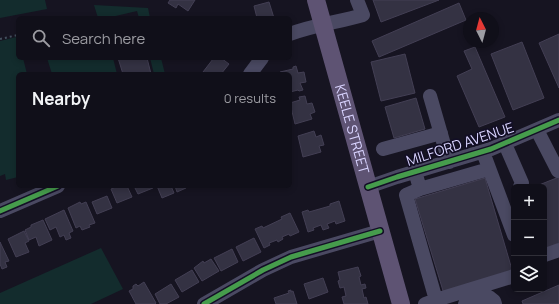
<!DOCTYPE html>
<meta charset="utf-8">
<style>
:root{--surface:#100f19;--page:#191822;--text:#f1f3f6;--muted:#9c9ca2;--line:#302f38}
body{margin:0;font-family:Manrope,sans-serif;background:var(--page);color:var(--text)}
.controls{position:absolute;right:12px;bottom:12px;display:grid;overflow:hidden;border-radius:6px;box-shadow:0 2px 6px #0003}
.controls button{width:36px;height:36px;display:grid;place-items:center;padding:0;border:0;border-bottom:1px solid var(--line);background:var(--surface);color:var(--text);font:20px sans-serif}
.compass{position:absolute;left:463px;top:12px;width:36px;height:36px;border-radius:50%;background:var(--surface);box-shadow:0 2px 6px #0003;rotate:354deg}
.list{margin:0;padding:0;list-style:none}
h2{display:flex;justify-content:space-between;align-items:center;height:52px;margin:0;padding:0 16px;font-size:17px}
h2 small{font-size:13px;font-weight:400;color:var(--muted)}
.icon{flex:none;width:22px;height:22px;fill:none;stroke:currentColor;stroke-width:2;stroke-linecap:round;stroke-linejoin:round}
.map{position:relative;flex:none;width:559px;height:304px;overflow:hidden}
.search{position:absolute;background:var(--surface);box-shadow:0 2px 6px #0003;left:16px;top:16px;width:276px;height:44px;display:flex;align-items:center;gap:10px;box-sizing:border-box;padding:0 14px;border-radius:6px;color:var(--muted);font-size:15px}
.panel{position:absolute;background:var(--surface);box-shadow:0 2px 6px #0003;left:16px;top:72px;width:276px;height:116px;border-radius:6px}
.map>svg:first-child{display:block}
.green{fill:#132c2d}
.building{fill:#343243;stroke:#433f54}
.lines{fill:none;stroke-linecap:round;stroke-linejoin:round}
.path{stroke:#44505f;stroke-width:2;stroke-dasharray:2 3;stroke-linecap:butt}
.minor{stroke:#4a4962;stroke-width:14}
.major{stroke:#5e5373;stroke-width:18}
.cycleway-casing{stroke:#130f26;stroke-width:8}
.cycleway{stroke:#469c4c;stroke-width:5}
.labels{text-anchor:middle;stroke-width:3.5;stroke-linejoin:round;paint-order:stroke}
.street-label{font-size:14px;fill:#d9d4ff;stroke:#130f26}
</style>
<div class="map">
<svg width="559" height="304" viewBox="0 0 559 304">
<rect width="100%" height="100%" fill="#161421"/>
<path class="green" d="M 0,0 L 45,0 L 47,9 L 0,18 Z
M 94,5 L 148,8 L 150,18 L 139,18 L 137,11 L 107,18 L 98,18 Z
M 16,37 L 18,42 L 18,58 L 23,58 L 27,74 L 18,74 L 18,177 L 6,180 L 5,174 L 0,176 L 0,41 Z
M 47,58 L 113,58 L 117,74 L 52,74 Z
M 150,58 L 161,58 L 165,74 L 154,74 Z
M 101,248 L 123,289 L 91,304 L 0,304 L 0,293 Z"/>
<path class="building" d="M 170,0 L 195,0 L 188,11 L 178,4 L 176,8 L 168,3 Z
M 373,0 L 439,0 L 381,22 Z
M 269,2 L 274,18 L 257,18 L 254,6 Z
M 459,3 L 466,20 L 379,57 L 372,41 Z
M 559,34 L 559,88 L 539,43 Z
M 522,42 L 544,98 L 513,110 L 491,54 Z
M 475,47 L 505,117 L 479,127 L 457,76 L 472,69 L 464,51 Z
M 405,54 L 415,93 L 381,101 L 371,62 Z
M 118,58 L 147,58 L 151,74 L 123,74 Z
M 211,58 L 221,58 L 229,64 L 221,74 L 206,74 L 203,72 L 213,59 Z
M 296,66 L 298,73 L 304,72 L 306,82 L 300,83 L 303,90 L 299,91 L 298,90 L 290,92 L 290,74 L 281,74 L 280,72 L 293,69 L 293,67 Z
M 305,96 L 307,104 L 312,103 L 315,112 L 310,114 L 312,119 L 295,124 L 290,103 L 300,100 L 299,97 Z
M 416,98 L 425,129 L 394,138 L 385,107 Z
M 314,131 L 316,137 L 321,135 L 324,145 L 319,146 L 321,152 L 303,157 L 298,136 Z
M 559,177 L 559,245 L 547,249 L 544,241 L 544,187 L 534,187 Z
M 485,178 L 513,273 L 444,294 L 415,199 Z
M 118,186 L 127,186 L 132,197 L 117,203 L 111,189 Z
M 134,186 L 152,186 L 153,188 L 138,194 Z
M 157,186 L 171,186 L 174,193 L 162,198 Z
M 175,186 L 185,186 L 186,188 L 177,192 Z
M 107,196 L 112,208 L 97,214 L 92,202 Z
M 339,201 L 345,221 L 336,224 L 335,221 L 327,224 L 329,228 L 323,230 L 321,225 L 313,228 L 314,230 L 308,232 L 302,212 L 308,210 L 309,212 L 330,206 L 330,204 Z
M 80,202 L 81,204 L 86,202 L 95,223 L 89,225 L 90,227 L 82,230 L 80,226 L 76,228 L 68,208 Z
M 64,210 L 73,231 L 69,233 L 71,238 L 66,240 L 64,235 L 60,237 L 56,227 L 50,230 L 45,219 Z
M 290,213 L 299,232 L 290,236 L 289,234 L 282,237 L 283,239 L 278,242 L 277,240 L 269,243 L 270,245 L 264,248 L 255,229 L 262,226 L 263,228 L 282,219 L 281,217 Z
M 43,220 L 52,240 L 39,246 L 36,237 L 29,240 L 25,230 L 31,227 L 31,225 Z
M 24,231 L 29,241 L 25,243 L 29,252 L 16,257 L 8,239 Z
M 254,238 L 261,252 L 243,261 L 236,247 Z
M 0,242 L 9,261 L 5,262 L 7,267 L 2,269 L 0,264 Z
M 232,249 L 238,262 L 221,271 L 214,258 Z
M 211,259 L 219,271 L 202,281 L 194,268 L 203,261 L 204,263 Z
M 358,267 L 361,276 L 359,277 L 361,285 L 365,284 L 366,288 L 362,289 L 364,298 L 366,297 L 368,304 L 344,304 L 342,297 L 346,296 L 344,287 L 340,288 L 338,281 L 340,280 L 338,272 Z
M 192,270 L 199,282 L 182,292 L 175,280 Z
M 323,278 L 328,292 L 309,299 L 304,284 Z
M 144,282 L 156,303 L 155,304 L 136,304 L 129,291 L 133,289 L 133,286 L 136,284 L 138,286 Z
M 171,284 L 179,297 L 166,304 L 160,304 L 155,294 Z
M 559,285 L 559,304 L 523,304 L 522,301 Z
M 291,290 L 291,292 L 293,291 L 297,304 L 276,304 L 274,298 L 289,293 L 288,291 Z"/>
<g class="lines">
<path class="path" d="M 0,39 L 18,35"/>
<path class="minor" d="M 290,34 C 314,25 339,22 363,15 L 357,0
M 250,74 L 262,58
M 430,96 L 449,162
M 537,130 L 558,171
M 505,144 L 522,183 L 520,187
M 383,149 L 441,133
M 483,152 L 514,235
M 415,171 L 420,189 L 406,195 L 436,300 L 425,304
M 368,187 L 397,177 L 491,149 L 559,120
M 420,189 L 489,169
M 0,211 L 58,186
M 544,254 L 545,255 L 559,250
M 436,300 L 514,276
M 204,304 L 263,270 L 291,257 L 380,231
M 465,304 L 489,297 L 494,301 L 495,304"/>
<path class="major" id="s1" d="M 316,0 L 401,304"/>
<defs>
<path id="cycleway" d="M 368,187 L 397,177 L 491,149 L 559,120
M 0,211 L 58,186
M 204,304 L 263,270 L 291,257 L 380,231"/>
</defs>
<use href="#cycleway" class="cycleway-casing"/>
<use href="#cycleway" class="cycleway"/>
</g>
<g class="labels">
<g class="street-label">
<text dy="5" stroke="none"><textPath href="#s1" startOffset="134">KEELE STREET</textPath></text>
<text transform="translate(460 144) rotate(-18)" y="5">MILFORD AVENUE</text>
</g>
</g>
</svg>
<div class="controls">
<button>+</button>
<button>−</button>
<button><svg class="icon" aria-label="layers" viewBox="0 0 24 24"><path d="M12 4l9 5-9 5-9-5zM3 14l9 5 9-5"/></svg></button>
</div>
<svg class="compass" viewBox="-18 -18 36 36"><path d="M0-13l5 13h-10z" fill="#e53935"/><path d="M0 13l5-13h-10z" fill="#9c9ca2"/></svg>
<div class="search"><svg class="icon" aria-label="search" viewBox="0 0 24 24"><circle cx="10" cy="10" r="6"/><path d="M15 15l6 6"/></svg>Search here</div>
<section class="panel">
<h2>Nearby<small>0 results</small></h2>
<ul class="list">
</ul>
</section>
</div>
